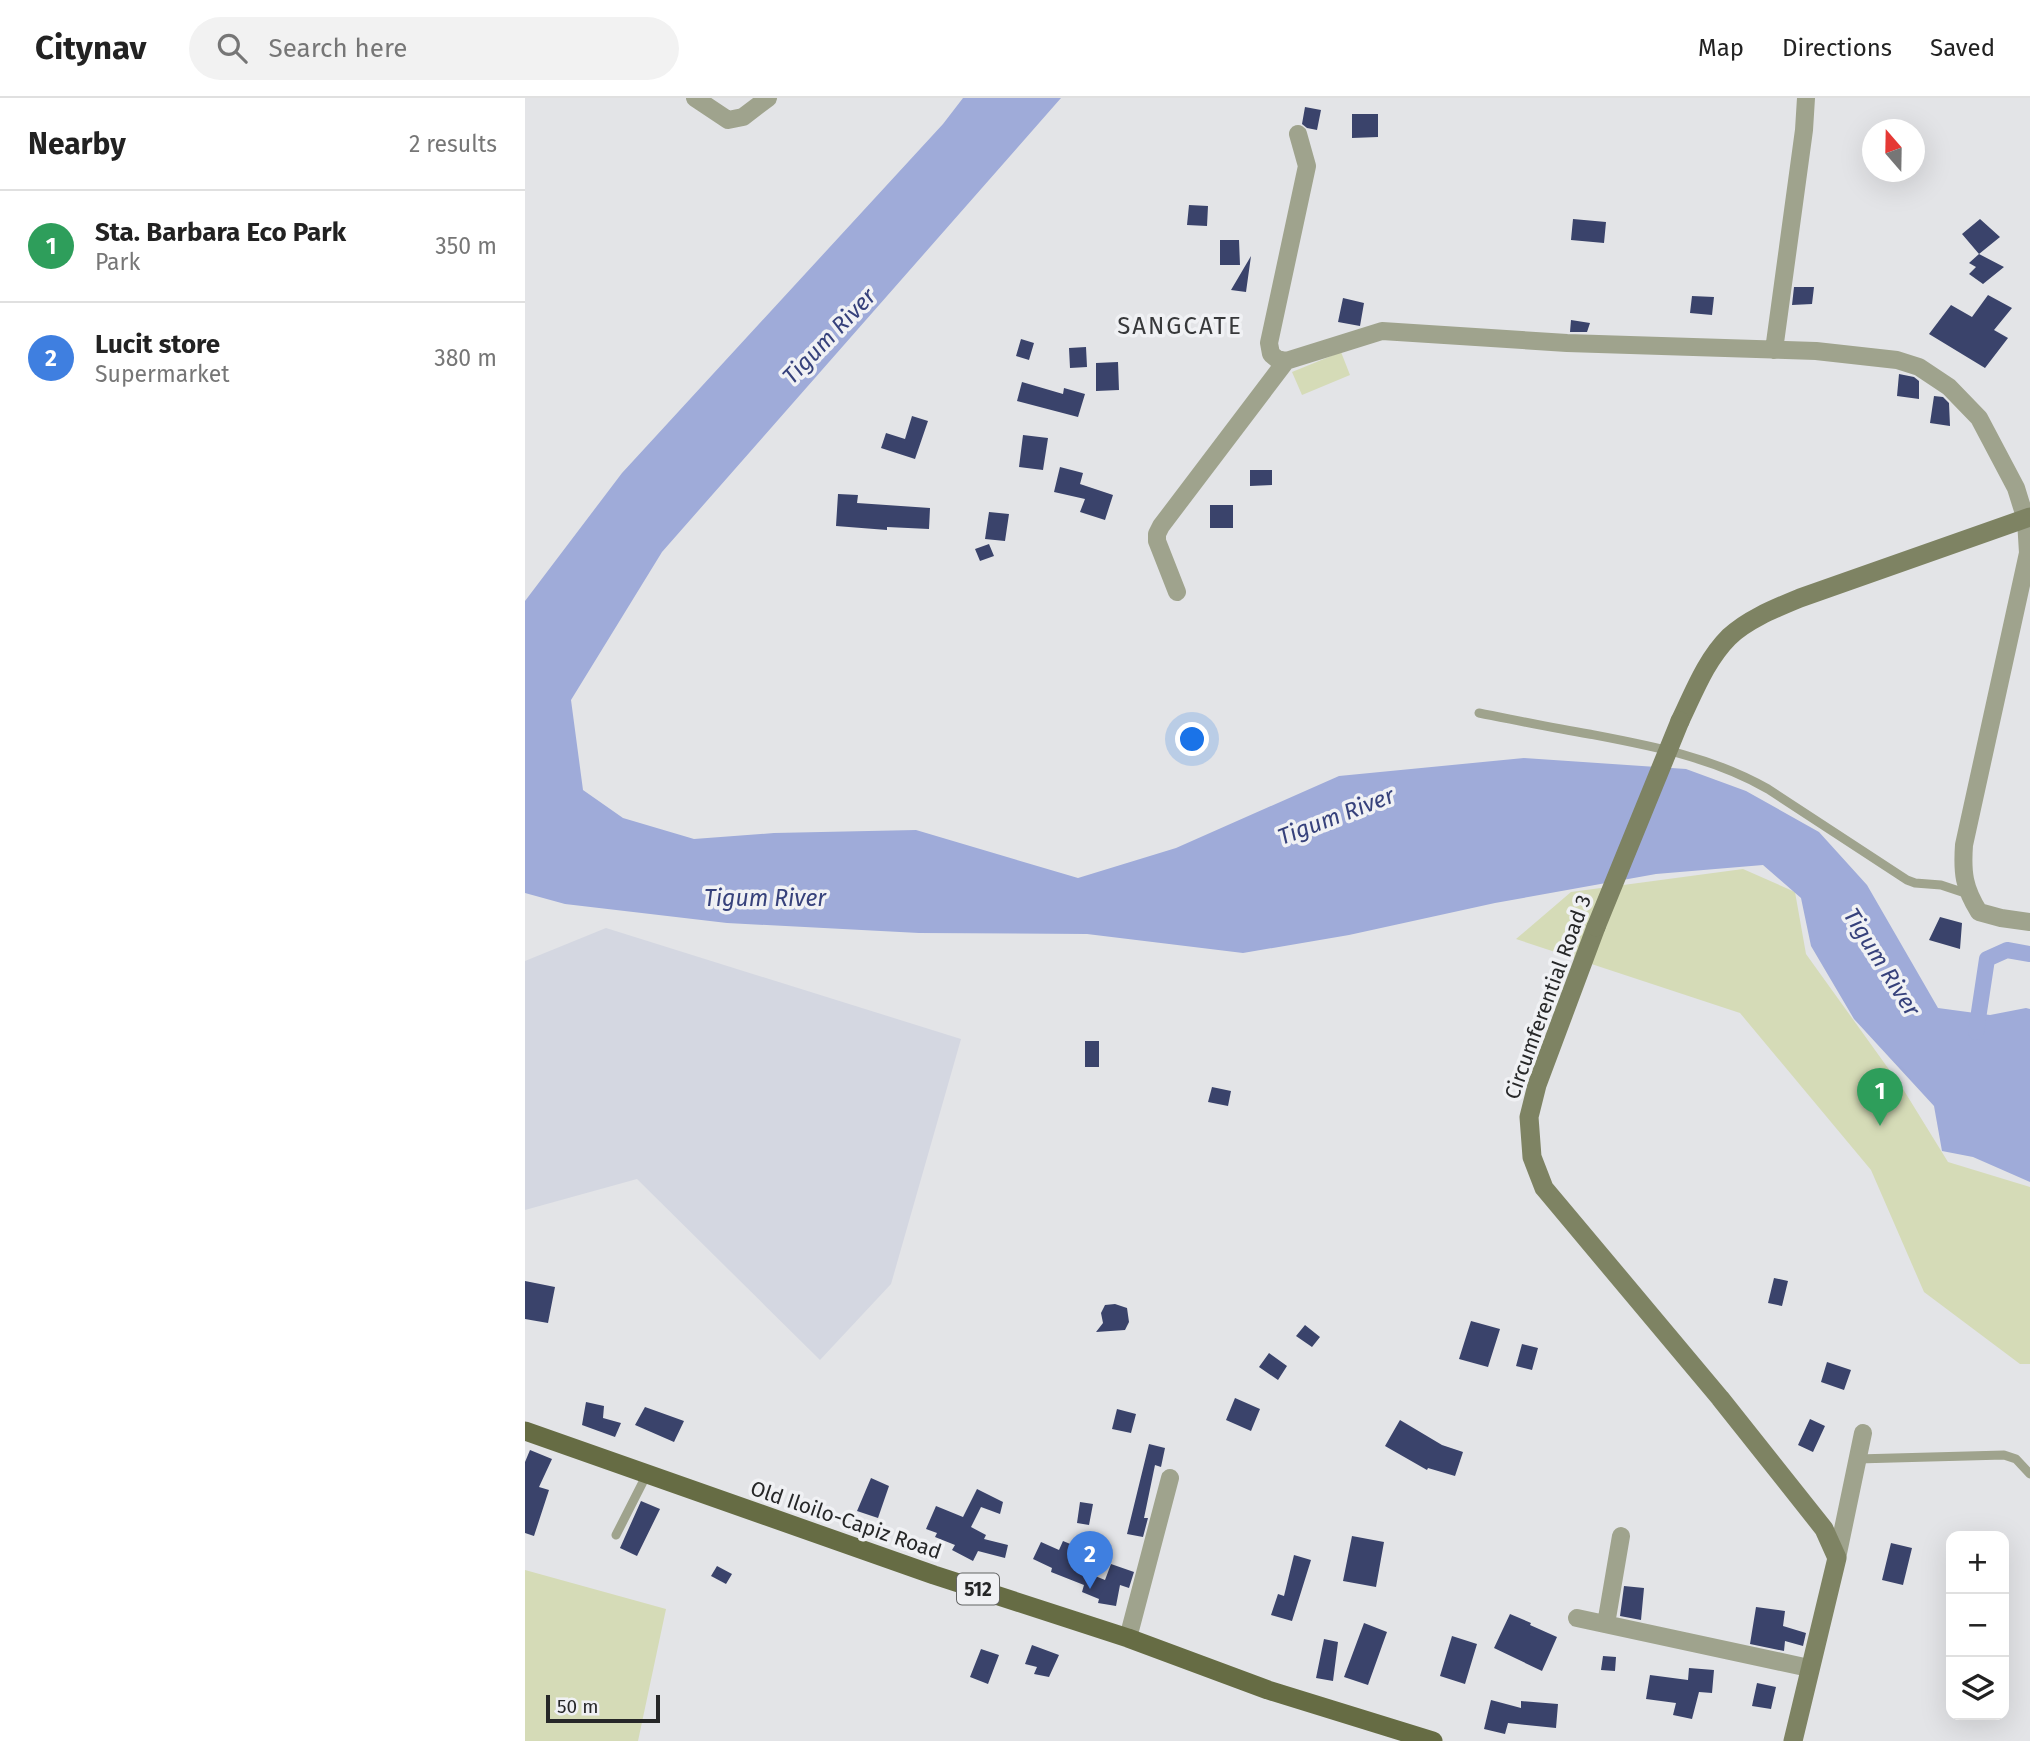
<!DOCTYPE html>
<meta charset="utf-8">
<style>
:root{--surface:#fff;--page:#f2f2f2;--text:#222;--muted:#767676;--line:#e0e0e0;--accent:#b45309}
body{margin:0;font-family:"Fira Sans",sans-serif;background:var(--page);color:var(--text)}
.controls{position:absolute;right:21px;bottom:21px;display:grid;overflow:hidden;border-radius:14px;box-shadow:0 7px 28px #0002}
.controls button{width:63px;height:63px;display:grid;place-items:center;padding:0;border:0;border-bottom:2px solid var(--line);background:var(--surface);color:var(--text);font:35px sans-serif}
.compass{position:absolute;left:1337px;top:21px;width:63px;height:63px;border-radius:50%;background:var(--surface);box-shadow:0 7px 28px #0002;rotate:340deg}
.scale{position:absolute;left:21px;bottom:18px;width:114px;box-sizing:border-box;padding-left:7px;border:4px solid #262728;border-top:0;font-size:19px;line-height:24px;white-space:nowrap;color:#262728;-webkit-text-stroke:5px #f0f1f4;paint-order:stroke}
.you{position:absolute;left:668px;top:642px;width:24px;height:24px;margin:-18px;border:5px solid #fff;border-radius:50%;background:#1a73e8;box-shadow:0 0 0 10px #1a73e833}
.badge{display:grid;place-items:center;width:46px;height:46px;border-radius:50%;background:var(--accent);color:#fff;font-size:23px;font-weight:700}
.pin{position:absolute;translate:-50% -58px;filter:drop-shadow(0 2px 4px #0008)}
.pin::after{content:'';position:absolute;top:37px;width:24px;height:21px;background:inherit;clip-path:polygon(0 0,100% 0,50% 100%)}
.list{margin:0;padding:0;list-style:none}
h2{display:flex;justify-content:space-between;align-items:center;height:91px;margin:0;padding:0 28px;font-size:30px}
h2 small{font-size:23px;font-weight:400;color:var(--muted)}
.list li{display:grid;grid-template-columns:46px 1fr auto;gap:21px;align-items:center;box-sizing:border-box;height:112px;padding:0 28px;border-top:2px solid var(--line)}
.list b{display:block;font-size:26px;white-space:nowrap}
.list p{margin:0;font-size:23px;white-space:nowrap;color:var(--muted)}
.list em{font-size:23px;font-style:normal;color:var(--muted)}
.icon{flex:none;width:38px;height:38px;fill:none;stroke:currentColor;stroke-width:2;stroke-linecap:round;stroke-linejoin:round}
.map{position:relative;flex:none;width:1505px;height:1643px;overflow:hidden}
header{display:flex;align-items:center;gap:42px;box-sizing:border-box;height:98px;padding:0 35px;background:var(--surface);border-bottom:2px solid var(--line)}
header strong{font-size:33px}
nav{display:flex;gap:38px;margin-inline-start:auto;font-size:24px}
.search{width:490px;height:63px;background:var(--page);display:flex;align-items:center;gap:18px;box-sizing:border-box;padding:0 24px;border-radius:38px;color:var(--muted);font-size:26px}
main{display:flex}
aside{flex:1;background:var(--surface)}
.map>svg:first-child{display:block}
.built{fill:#d4d7e1}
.green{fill:#d5dbb7}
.water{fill:#9fabd9}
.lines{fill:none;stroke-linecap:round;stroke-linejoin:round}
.canal{stroke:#9fabd9;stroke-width:16}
.building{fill:#3a436b}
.service{stroke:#9fa38d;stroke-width:9}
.minor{stroke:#9fa38d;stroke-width:18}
.secondary{stroke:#7e8363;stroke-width:19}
.primary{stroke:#666c44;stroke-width:19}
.secondary-bridge{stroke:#7e8363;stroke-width:19}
.labels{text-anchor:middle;stroke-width:7;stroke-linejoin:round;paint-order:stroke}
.shield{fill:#f0f1f4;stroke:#636465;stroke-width:2}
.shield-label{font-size:19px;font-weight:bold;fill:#262728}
.street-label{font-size:21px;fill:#262728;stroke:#f0f1f4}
.water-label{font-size:23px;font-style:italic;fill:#36417b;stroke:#f0f1f4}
.quarter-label{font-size:24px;letter-spacing:2px;fill:#37383a;stroke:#f0f1f4}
</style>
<header>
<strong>Citynav</strong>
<div class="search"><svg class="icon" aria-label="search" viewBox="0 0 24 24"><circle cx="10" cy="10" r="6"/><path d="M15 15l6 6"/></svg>Search here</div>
<nav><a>Map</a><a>Directions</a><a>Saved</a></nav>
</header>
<main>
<aside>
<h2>Nearby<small>2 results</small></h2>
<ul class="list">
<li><span class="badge" style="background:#2e9e5b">1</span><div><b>Sta. Barbara Eco Park</b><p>Park</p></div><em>350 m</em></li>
<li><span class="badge" style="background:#3f7fe0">2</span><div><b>Lucit store</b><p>Supermarket</p></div><em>380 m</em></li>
</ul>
</aside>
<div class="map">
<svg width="1505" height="1643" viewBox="0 0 1505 1643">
<rect width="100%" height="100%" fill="#e3e4e7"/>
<path class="built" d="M 81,830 L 436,941 L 366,1186 L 295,1262 L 112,1081 L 0,1112 L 0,863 Z"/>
<path class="green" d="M 816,254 L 825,277 L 777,297 L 767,274 Z
M 1218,771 L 1270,794 L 1281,856 L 1378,991 L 1423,1064 L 1505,1089 L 1505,1266 L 1495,1266 L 1399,1194 L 1346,1072 L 1215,915 L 991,841 L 1046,794 Z
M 0,1472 L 141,1511 L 113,1643 L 0,1643 Z"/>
<path class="water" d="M 438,0 L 536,0 L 137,454 L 46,602 L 58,692 L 98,720 L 169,741 L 249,735 L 391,732 L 553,780 L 651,750 L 814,678 L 999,660 L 1161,671 L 1221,693 L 1294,734 L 1342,787 L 1413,910 L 1465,917 L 1501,910 L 1505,911 L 1505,1084 L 1448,1059 L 1417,1053 L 1409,1008 L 1329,921 L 1286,848 L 1276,800 L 1238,767 L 1131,776 L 970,805 L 824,837 L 718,855 L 562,836 L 394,835 L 202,825 L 40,806 L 0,795 L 0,503 L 97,375 L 418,26 Z"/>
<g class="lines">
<path class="canal" d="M 1451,934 L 1462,861 L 1482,852 L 1505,856"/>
</g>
<path class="building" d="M 780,9 L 796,12 L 792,32 L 782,30 L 777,26 Z
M 827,16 L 853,16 L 853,39 L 827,40 Z
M 664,107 L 683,108 L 682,128 L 662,127 Z
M 1048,121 L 1081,124 L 1079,145 L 1046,142 Z
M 1455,121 L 1475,139 L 1454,156 L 1437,136 Z
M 695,142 L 714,142 L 715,167 L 695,167 Z
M 1454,156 L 1479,169 L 1458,186 L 1444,176 L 1451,169 L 1444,165 Z
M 726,158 L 721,194 L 706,192 Z
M 1269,189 L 1289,189 L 1287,206 L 1267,207 Z
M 1463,197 L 1487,210 L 1469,232 L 1483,240 L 1460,270 L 1404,236 L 1426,207 L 1447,219 Z
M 1167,198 L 1189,199 L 1187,217 L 1165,215 Z
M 818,200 L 839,205 L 835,228 L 813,224 Z
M 1046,222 L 1065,225 L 1062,234 L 1045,234 Z
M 496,241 L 509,245 L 504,262 L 491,258 Z
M 561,249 L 562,269 L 545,270 L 544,250 Z
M 593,264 L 594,292 L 571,293 L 571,265 Z
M 1374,276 L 1389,279 L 1394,283 L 1394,301 L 1372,298 Z
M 497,284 L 538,296 L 539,290 L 560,296 L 553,319 L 492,303 Z
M 1409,298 L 1418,299 L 1424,305 L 1425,328 L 1405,325 Z
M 387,318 L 403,323 L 390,361 L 356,350 L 361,335 L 380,341 Z
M 498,337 L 523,340 L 518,372 L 494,369 Z
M 535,369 L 558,375 L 555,386 L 588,397 L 580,422 L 555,414 L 560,401 L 529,394 Z
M 725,372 L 747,372 L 747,387 L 725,388 Z
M 313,396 L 333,397 L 332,405 L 405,410 L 404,431 L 362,429 L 362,432 L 311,428 Z
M 685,407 L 708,407 L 708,430 L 685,430 Z
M 464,414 L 484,416 L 480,443 L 460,441 Z
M 464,446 L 469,458 L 455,463 L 450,451 Z
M 1415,819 L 1437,825 L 1435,851 L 1404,842 Z
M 560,943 L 574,943 L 574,969 L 560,969 Z
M 687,989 L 706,993 L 703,1008 L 683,1004 Z
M 1249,1180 L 1263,1183 L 1257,1208 L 1243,1205 Z
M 0,1183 L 30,1189 L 23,1225 L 0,1221 Z
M 590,1206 L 602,1210 L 604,1224 L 600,1232 L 571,1234 L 578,1225 L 576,1215 L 580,1207 Z
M 946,1223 L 975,1231 L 963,1269 L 934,1261 Z
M 780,1227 L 795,1239 L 787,1249 L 771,1238 Z
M 997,1246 L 1013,1250 L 1007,1272 L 991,1268 Z
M 744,1255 L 762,1268 L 753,1282 L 734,1269 Z
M 1302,1264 L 1326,1272 L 1319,1292 L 1296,1284 Z
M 710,1300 L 735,1311 L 726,1333 L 701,1322 Z
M 61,1304 L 79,1308 L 78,1320 L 96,1325 L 90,1339 L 57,1327 Z
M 120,1309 L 159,1323 L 149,1344 L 110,1327 Z
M 592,1311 L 611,1316 L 606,1335 L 587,1331 Z
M 1285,1321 L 1300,1328 L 1288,1354 L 1273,1347 Z
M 875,1322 L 917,1347 L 938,1354 L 930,1378 L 903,1370 L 902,1372 L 860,1348 Z
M 624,1346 L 640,1350 L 636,1369 L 630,1367 L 619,1420 L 623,1420 L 618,1439 L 602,1436 Z
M 5,1352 L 27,1361 L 14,1389 L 24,1392 L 9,1438 L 0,1435 L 0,1364 Z
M 346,1380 L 364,1388 L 353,1420 L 332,1413 Z
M 452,1391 L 478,1404 L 475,1416 L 456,1409 L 446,1429 L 461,1437 L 459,1441 L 483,1447 L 480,1460 L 453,1453 L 448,1463 L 427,1452 L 430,1447 L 410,1439 L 412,1435 L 401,1431 L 411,1408 L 438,1419 Z
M 116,1403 L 135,1411 L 112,1458 L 95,1450 Z
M 555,1404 L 568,1406 L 564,1427 L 552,1425 Z
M 827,1438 L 859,1444 L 851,1489 L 818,1483 Z
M 538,1443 L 555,1450 L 548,1469 L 580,1482 L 586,1466 L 609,1474 L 604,1490 L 595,1487 L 591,1508 L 573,1505 L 574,1501 L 557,1494 L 559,1487 L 526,1474 L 527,1470 L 508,1461 L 516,1444 L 534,1452 Z
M 1366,1445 L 1387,1450 L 1378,1487 L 1357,1482 Z
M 769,1457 L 786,1462 L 767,1523 L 746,1517 L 753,1496 L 759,1498 Z
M 192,1468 L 207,1476 L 201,1486 L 186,1478 Z
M 1099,1488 L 1119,1490 L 1116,1522 L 1095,1518 Z
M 1231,1509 L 1260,1513 L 1258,1528 L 1281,1535 L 1278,1548 L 1260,1543 L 1259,1553 L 1225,1546 Z
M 985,1516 L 1006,1525 L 1005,1527 L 1032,1539 L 1017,1573 L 969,1550 Z
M 839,1525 L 862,1534 L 843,1587 L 819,1579 Z
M 927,1538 L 952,1546 L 940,1586 L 915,1578 Z
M 799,1541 L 813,1544 L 808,1583 L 791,1580 Z
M 507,1547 L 534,1557 L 524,1579 L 509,1576 L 512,1569 L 500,1566 Z
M 456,1551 L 474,1557 L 463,1586 L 445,1579 Z
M 1078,1558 L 1091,1559 L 1090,1573 L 1076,1572 Z
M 1164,1570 L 1189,1572 L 1187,1595 L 1174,1594 L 1167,1621 L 1148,1617 L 1151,1605 L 1121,1601 L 1125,1577 L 1163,1582 Z
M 1232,1585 L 1251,1589 L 1246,1611 L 1227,1608 Z
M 966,1602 L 996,1610 L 996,1603 L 1033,1606 L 1031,1630 L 983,1625 L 980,1636 L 959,1631 Z"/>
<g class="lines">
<path class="service" d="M 954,615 C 990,622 1027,630 1064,636 C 1127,648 1187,659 1243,691 L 1382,782 L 1390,785 L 1416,787 L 1443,796
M 1332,1361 L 1479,1357 L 1491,1361 L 1505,1376
M 91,1437 L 122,1376"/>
<path class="minor" d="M 170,0 L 203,22 L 218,19 L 243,0
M 773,36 L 782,68 L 744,245 L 746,256 L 752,261 L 761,263 L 857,233 L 1042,245 L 1291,253 L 1372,262 L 1394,269 L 1424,289 L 1454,320 L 1491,390 L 1501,422 L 1503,455 L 1439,747 C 1437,775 1439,790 1454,814 L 1476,820 L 1505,824
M 1249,252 L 1279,32 L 1281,0
M 652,494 L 632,443 L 632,436 L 636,428 L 761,263
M 1312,1460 L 1338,1335
M 1052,1520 L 1284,1570
M 1081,1526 L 1096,1438
M 603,1540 L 645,1380"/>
<path class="secondary" d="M 1155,623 C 1169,594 1181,562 1204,539 C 1223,521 1251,510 1275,500 L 1505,419
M 1071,829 L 1012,987 L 1004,1019 L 1007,1059 L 1019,1090 L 1195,1300 L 1299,1431 L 1312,1460 L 1268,1643"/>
<path class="primary" d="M 0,1333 L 409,1477 L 603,1540 L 743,1592 L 908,1643"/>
<path class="secondary-bridge" d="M 1071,829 L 1155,623"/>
</g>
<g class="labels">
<rect class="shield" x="432" y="1475.5" width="42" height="31" rx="5"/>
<g class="shield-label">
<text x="453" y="1498">512</text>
</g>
<g class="street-label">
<text transform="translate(1023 899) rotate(-70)" y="7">Circumferential Road 3</text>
<text transform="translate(321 1422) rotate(19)" y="7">Old Iloilo-Capiz Road</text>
</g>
<g class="water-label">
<text transform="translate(304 238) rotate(-46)" y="8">Tigum River</text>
<text transform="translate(811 718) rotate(-21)" y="8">Tigum River</text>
<text x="240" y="808">Tigum River</text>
<text transform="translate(1357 864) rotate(58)" y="8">Tigum River</text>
</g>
<g class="quarter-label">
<text x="655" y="236">SANGCATE</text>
</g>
</g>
</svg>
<div class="controls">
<button>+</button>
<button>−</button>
<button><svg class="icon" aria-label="layers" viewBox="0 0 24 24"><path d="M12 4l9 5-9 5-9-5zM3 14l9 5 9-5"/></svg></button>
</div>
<svg class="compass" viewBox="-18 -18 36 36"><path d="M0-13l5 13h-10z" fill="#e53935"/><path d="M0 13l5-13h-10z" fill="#767676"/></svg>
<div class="scale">50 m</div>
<div class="you"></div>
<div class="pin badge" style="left:1355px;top:1028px;background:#2e9e5b">1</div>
<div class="pin badge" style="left:565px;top:1491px;background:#3f7fe0">2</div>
</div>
</main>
